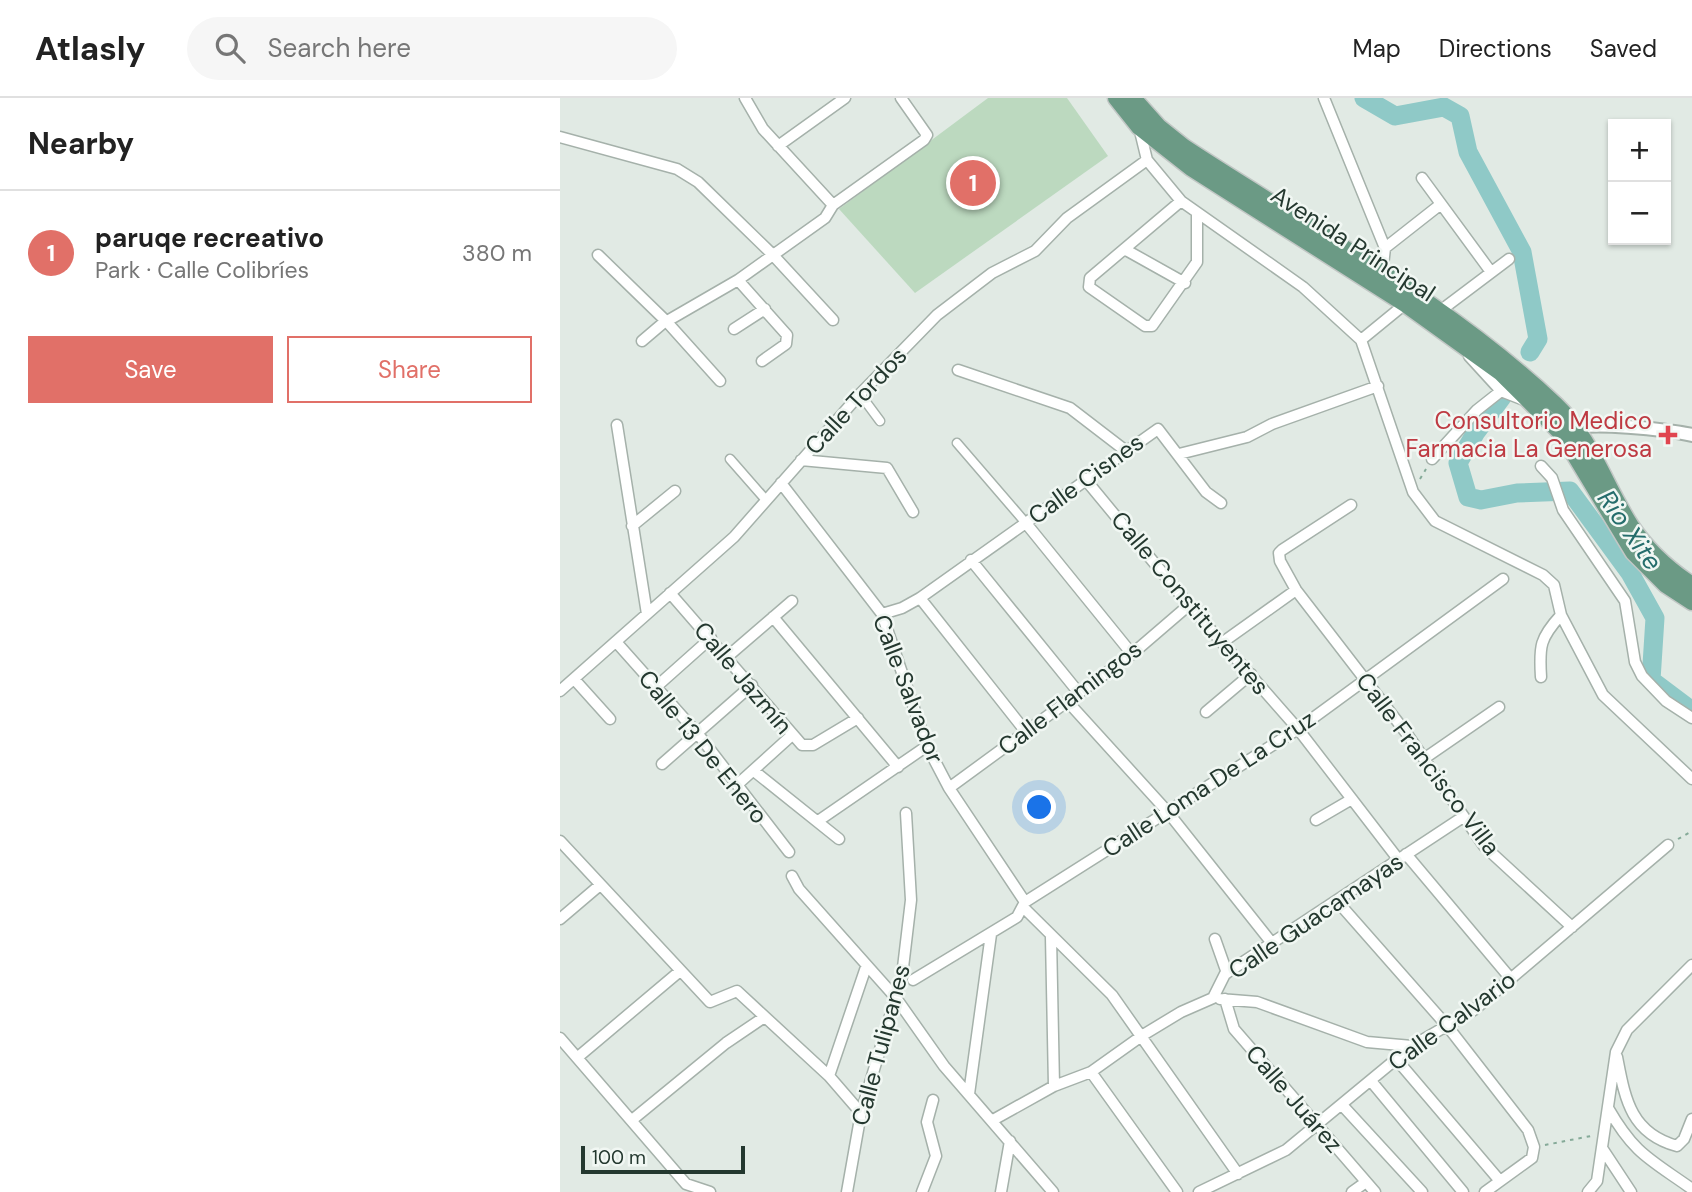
<!DOCTYPE html>
<meta charset="utf-8">
<style>
:root{--surface:#fff;--page:#f6f6f6;--text:#222;--muted:#767676;--line:#e0e0e0;--accent:#e17068}
body{margin:0;font-family:"DM Sans",sans-serif;background:var(--page);color:var(--text)}
.controls{position:absolute;right:21px;top:21px;display:grid;overflow:hidden;border-radius:0px;box-shadow:0 2px 5px #0004}
.controls button{width:63px;height:63px;display:grid;place-items:center;padding:0;border:0;border-bottom:2px solid var(--line);background:var(--surface);color:var(--text);font:35px sans-serif}
.scale{position:absolute;left:21px;bottom:18px;width:164px;box-sizing:border-box;padding-left:7px;border:4px solid #24382f;border-top:0;font-size:19px;line-height:24px;white-space:nowrap;color:#24382f;-webkit-text-stroke:5px #f1f7f3;paint-order:stroke}
.you{position:absolute;left:480px;top:710px;width:24px;height:24px;margin:-18px;border:5px solid #fff;border-radius:50%;background:#1a73e8;box-shadow:0 0 0 10px #1a73e833}
.badge{display:grid;place-items:center;width:46px;height:46px;border-radius:50%;background:var(--accent);color:#fff;font-size:23px;font-weight:700}
.pin{position:absolute;translate:-50% -50%;border:4px solid #fff;box-shadow:0 2px 7px #0006}
.list{margin:0;padding:0;list-style:none}
h2{display:flex;justify-content:space-between;align-items:center;height:91px;margin:0;padding:0 28px;font-size:30px}
h2 small{font-size:23px;font-weight:400;color:var(--muted)}
.list li{display:grid;grid-template-columns:46px 1fr auto;gap:21px;align-items:center;box-sizing:border-box;height:126px;padding:0 28px;border-top:2px solid var(--line)}
.list b{display:block;font-size:26px;white-space:nowrap}
.list p{margin:0;font-size:23px;white-space:nowrap;color:var(--muted)}
.list em{font-size:23px;font-style:normal;color:var(--muted)}
.actions{display:flex;gap:14px;padding:21px 28px}
.actions a{flex:1;padding:16px 0;border:2px solid var(--accent);border-radius:0px;text-align:center;font-size:24px;color:var(--accent)}
.actions .main{background:var(--accent);color:#fff}
.icon{flex:none;width:38px;height:38px;fill:none;stroke:currentColor;stroke-width:2;stroke-linecap:round;stroke-linejoin:round}
.map{position:relative;flex:none;width:1132px;height:1094px;overflow:hidden}
header{display:flex;align-items:center;gap:42px;box-sizing:border-box;height:98px;padding:0 35px;background:var(--surface);border-bottom:2px solid var(--line)}
header strong{font-size:33px}
nav{display:flex;gap:38px;margin-inline-start:auto;font-size:24px}
.search{width:490px;height:63px;background:var(--page);display:flex;align-items:center;gap:18px;box-sizing:border-box;padding:0 24px;border-radius:38px;color:var(--muted);font-size:26px}
main{display:flex}
aside{flex:1;background:var(--surface)}
.map>svg:first-child{display:block}
.green{fill:#bcd9bf}
.lines{fill:none;stroke-linecap:round;stroke-linejoin:round}
.river{stroke:#8fc9c7;stroke-width:19}
.pedestrian-casing{stroke:#a5b1aa;stroke-width:11}
.minor-casing{stroke:#a5b1aa;stroke-width:13}
.tertiary-casing{stroke:#a5b1aa;stroke-width:16}
.primary-casing{stroke:#c2c7c5;stroke-width:19}
.path{stroke:#85aa98;stroke-width:2;stroke-dasharray:3.5 5;stroke-linecap:butt}
.pedestrian{stroke:#fff;stroke-width:8}
.minor{stroke:#fff;stroke-width:10}
.tertiary{stroke:#fff;stroke-width:12}
.primary{stroke:#6b9a85;stroke-width:16}
.health-dot{fill:#e0444e;stroke:#f1f7f3;stroke-width:2.5}
.labels{text-anchor:middle;stroke-width:5;stroke-linejoin:round;paint-order:stroke}
.street-label{font-size:24px;fill:#24382f;stroke:#f1f7f3}
.health-label{font-size:24px;fill:#be3a42;stroke:#f1f7f3;text-anchor:end}
.water-label{font-size:26px;font-style:italic;fill:#256d6c;stroke:#f1f7f3}
</style>
<header>
<strong>Atlasly</strong>
<div class="search"><svg class="icon" aria-label="search" viewBox="0 0 24 24"><circle cx="10" cy="10" r="6"/><path d="M15 15l6 6"/></svg>Search here</div>
<nav><a>Map</a><a>Directions</a><a>Saved</a></nav>
</header>
<main>
<aside>
<h2>Nearby<small></small></h2>
<ul class="list">
<li><span class="badge">1</span><div><b>paruqe recreativo</b><p>Park · Calle Colibríes</p></div><em>380 m</em></li>
</ul>
<div class="actions"><a class="main">Save</a><a>Share</a></div>
</aside>
<div class="map">
<svg width="1132" height="1094" viewBox="0 0 1132 1094">
<rect width="100%" height="100%" fill="#e1eae4"/>
<path class="green" d="M 428,0 L 507,0 L 548,58 L 355,195 L 279,111 Z"/>
<g class="lines">
<path class="river" d="M 804,0 L 835,18 L 884,9 L 900,18 L 908,54 L 962,154 L 978,241 L 970,254
M 942,299 L 916,334 L 898,365 L 908,399 L 921,402 L 957,395 L 1010,393 L 1070,475 L 1095,520 L 1091,582 L 1132,613"/>
<defs>
<path id="pedestrian" d="M 300,296 L 320,323
M 397,345 L 465,424
M 170,361 L 206,402"/>
<path id="minor" d="M 185,0 L 203,31 L 273,107
M 764,0 L 825,150 L 822,176
M 0,39 L 117,71 L 138,84 L 213,157 L 273,222
M 218,48 L 285,0
M 587,62 L 621,103 L 743,189 L 801,242 L 853,394 L 875,423 L 983,477 L 994,487 L 1001,517 L 1043,597 L 1132,681
M 862,80 L 931,174
M 621,103 L 530,180 L 529,189 L 585,228 L 592,228 L 637,164 L 637,115
M 825,150 L 881,106
M 566,152 L 625,185
M 38,157 L 107,224 L 160,283
M 178,182 L 227,237 L 226,246 L 202,263
M 880,213 L 949,161
M 174,231 L 205,211
M 801,242 L 845,206
M 82,243 L 102,226 L 178,182 L 265,120 L 273,107 L 364,42 L 367,37 L 341,0
M 909,258 L 941,293 L 964,302
M 398,272 L 510,310 L 566,353
M 57,327 L 87,516
M 619,356 L 687,339 L 712,326 L 818,288
M 872,361 L 917,312 L 941,293
M 241,362 L 327,370 L 353,414
M 981,368 L 992,380 L 1003,412 L 1065,503 L 1075,564 L 1082,578 L 1106,603 L 1132,620
M 525,381 L 629,507 L 738,631 L 838,761
M 221,385 L 322,516 L 367,648 L 389,690 L 465,804
M 791,407 L 722,452 L 719,455 L 720,463 L 736,492 L 847,636 L 924,748 L 1012,829
M 465,424 L 572,556
M 72,428 L 115,393
M 411,462 L 519,595
M 110,495 L 242,647 L 253,647 L 298,620
M 360,500 L 466,634
M 322,516 L 342,510 L 360,500 L 598,331 L 646,394 L 661,405
M 213,519 L 338,669
M 663,544 L 736,492
M 57,545 L 138,636 L 229,754
M 167,559 L 232,503
M 981,579 C 979,548 980,540 1001,517
M 14,581 L 50,621
M 96,589 L 151,540
M 0,593 L 174,439 L 300,296 L 377,217 L 432,175 L 475,153 L 507,120 L 587,62 L 579,29
M 508,604 L 607,713 L 711,844
M 646,614 L 691,576
M 865,660 L 939,609
M 102,666 L 192,587
M 194,673 L 279,741
M 178,686 L 231,638
M 389,690 L 572,556 L 629,507
M 756,722 L 792,701
M 258,723 L 367,648
M 0,743 L 150,904 L 177,893 L 269,978 L 301,1015
M 846,756 L 951,881
M 232,778 L 239,791 L 336,900 L 384,968 L 493,1094
M 777,803 L 888,929 L 968,1032 L 974,1049 L 972,1060 L 925,1094
M 464,810 L 552,897 L 678,1076
M 0,821 L 40,787
M 491,839 L 494,988
M 655,841 L 667,875
M 353,882 L 457,819 L 465,804 L 738,631 L 943,481
M 660,901 L 697,904 L 807,944 L 852,948
M 665,901 L 674,931 L 815,1094
M 0,940 L 126,1086 L 150,1094
M 18,959 L 120,873
M 1057,959 C 1065,1000 1070,1035 1117,1048 L 1124,1041 L 1132,1021
M 837,962 L 940,1083
M 531,974 L 617,1094
M 269,978 L 306,869
M 811,983 L 903,1094
M 409,996 L 431,836
M 782,1007 L 862,1094
M 1048,1010 C 1075,1057 1090,1061 1132,1091
M 72,1022 L 166,945 L 203,920
M 433,1022 L 494,988 L 531,974 L 583,937 L 621,914 L 653,900 L 665,876 L 903,719
M 1042,1050 L 1071,1094
M 287,1094 L 301,1015 L 342,878 L 351,802 L 346,715
M 362,1094 L 376,1058 L 367,1024 L 373,1002
M 441,1094 L 450,1043
M 639,1094 L 726,1052 L 852,948 L 914,912 L 1108,747
M 792,1094 L 806,1084
M 1028,1094 L 1037,1083 L 1056,954 L 1067,932 L 1132,867"/>
<path id="tertiary" d="M 1008,332 C 1026,322 1109,332 1132,337"/>
<path id="primary" d="M 556,0 L 579,29 L 631,70 L 845,206 L 941,275 L 1002,336 L 1073,454 L 1106,487 L 1132,504
M 573,0 L 599,29 L 624,49 C 750,132 886,203 996,307 C 1031,340 1045,388 1071,428 C 1087,452 1108,471 1132,487"/>
</defs>
<use href="#pedestrian" class="pedestrian-casing"/>
<use href="#minor" class="minor-casing"/>
<use href="#tertiary" class="tertiary-casing"/>
<use href="#primary" class="primary-casing"/>
<path class="path" d="M 860,381 L 866,371
M 1118,741 L 1132,733
M 985,1047 L 1031,1038"/>
<use href="#pedestrian" class="pedestrian"/>
<use href="#minor" class="minor"/>
<use href="#tertiary" class="tertiary"/>
<use href="#primary" class="primary"/>
</g>
<path class="health-dot" d="M1104.5 326.5h7v7h7v7h-7v7h-7v-7h-7v-7h7z"/>
<g class="labels">
<g class="street-label">
<text transform="translate(793 146) rotate(33)" y="8">Avenida Principal</text>
<text transform="translate(296 303) rotate(-47)" y="8">Calle Tordos</text>
<text transform="translate(526 381) rotate(-36)" y="8">Calle Cisnes</text>
<text transform="translate(630 505) rotate(50)" y="8">Calle Constituyentes</text>
<text transform="translate(183 580) rotate(50)" y="8">Calle Jazmín</text>
<text transform="translate(348 591) rotate(69)" y="8">Calle Salvador</text>
<text transform="translate(510 600) rotate(-37)" y="8">Calle Flamingos</text>
<text transform="translate(143 649) rotate(51)" y="8">Calle 13 De Enero</text>
<text transform="translate(868 666) rotate(53)" y="8">Calle Francisco Villa</text>
<text transform="translate(649 686) rotate(-33)" y="8">Calle Loma De La Cruz</text>
<text transform="translate(756 818) rotate(-34)" y="8">Calle Guacamayas</text>
<text transform="translate(892 923) rotate(-36)" y="8">Calle Calvario</text>
<text transform="translate(321 947) rotate(-75)" y="8">Calle Tulipanes</text>
<text transform="translate(734 1001) rotate(49)" y="8">Calle Juárez</text>
</g>
<g class="health-label">
<text x="1092" y="331">Consultorio Medico<tspan x="1092" dy="28">Farmacia La Generosa</tspan></text>
</g>
<g class="water-label">
<text transform="translate(1070 432) rotate(55)" y="9">Rio Xite</text>
</g>
</g>
</svg>
<div class="controls">
<button>+</button>
<button>−</button>
</div>
<div class="scale">100 m</div>
<div class="you"></div>
<div class="pin badge" style="left:413px;top:85px">1</div>
</div>
</main>
